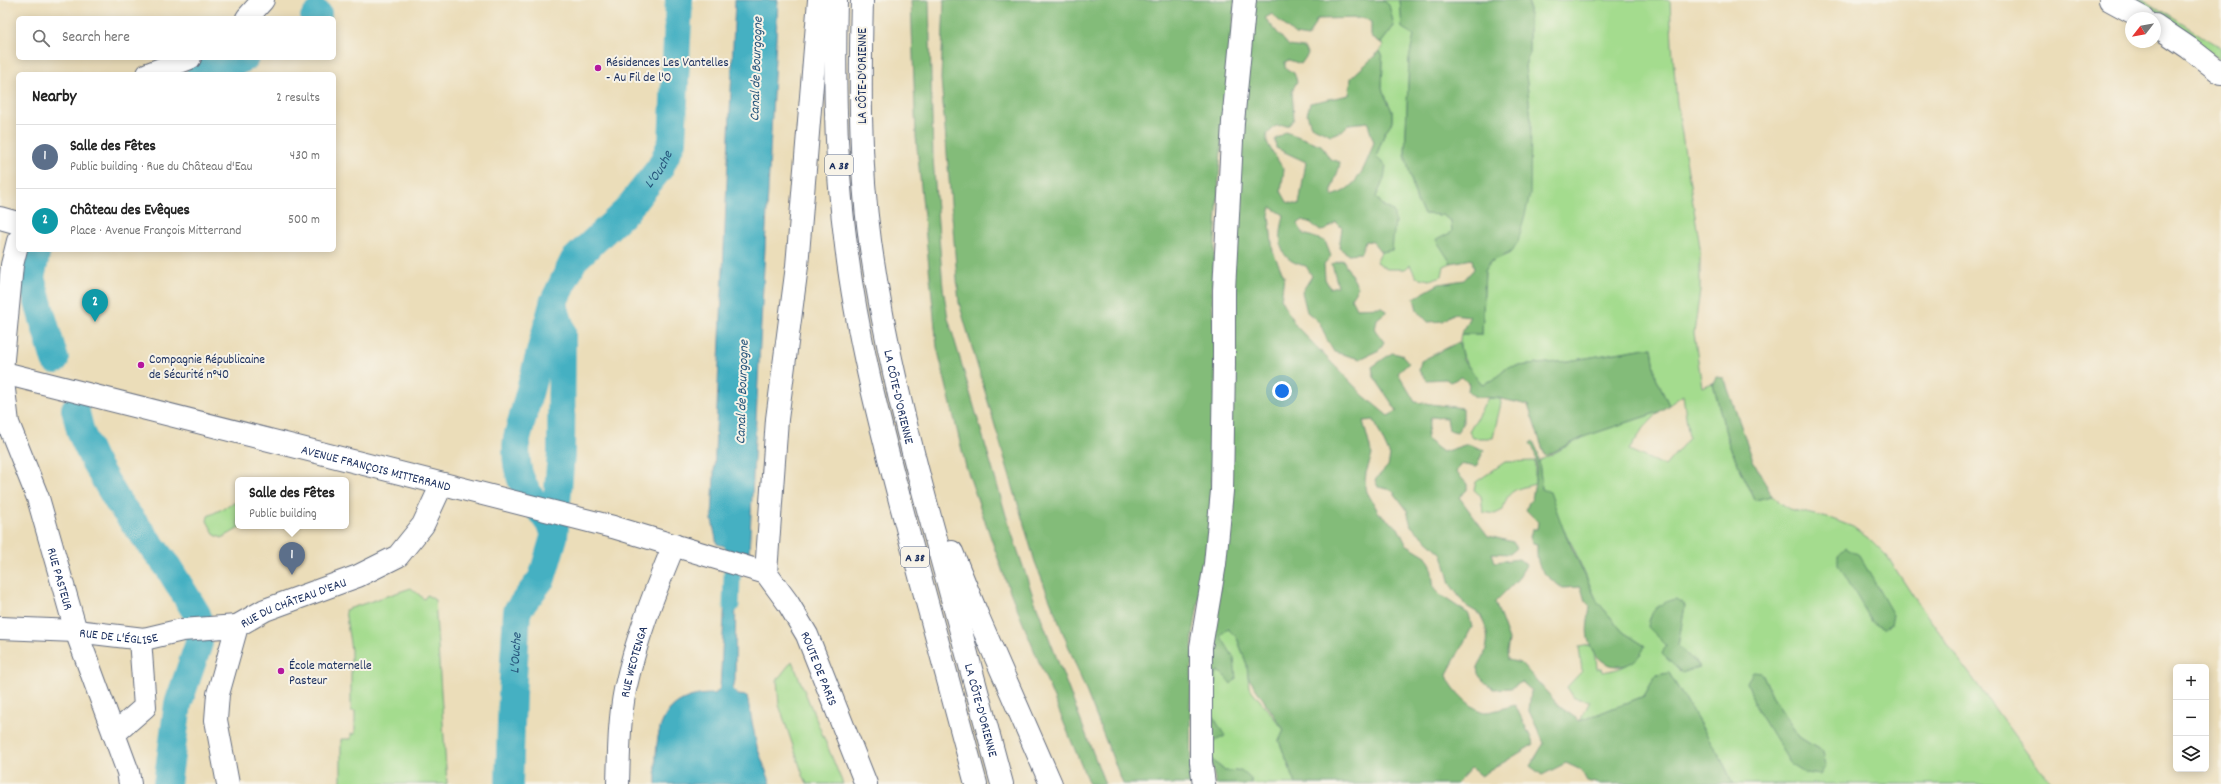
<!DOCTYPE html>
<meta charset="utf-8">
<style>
:root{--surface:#fff;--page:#f2f2f2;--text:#222;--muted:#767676;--line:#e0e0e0;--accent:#b5179e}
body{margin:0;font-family:Dekko,sans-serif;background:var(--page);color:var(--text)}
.controls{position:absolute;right:12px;bottom:12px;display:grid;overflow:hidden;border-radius:6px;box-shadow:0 2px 10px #0003}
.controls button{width:36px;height:36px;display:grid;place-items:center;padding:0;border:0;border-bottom:1px solid var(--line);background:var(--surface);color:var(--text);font:20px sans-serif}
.compass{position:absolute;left:2125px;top:12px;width:36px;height:36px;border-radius:50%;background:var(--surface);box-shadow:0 2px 10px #0003;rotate:239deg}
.you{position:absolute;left:1282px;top:391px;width:14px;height:14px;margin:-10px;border:3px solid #fff;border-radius:50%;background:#1a73e8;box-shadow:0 0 0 6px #1a73e833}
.badge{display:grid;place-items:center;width:26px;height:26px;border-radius:50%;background:var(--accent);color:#fff;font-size:13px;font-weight:700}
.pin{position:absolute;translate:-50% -33px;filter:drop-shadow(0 1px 2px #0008)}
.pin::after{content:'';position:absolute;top:21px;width:14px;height:12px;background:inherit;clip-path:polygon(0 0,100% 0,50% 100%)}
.popup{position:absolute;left:235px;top:477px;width:114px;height:52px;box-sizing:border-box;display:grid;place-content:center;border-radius:6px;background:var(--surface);filter:drop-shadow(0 1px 3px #0005);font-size:13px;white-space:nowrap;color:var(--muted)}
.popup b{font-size:15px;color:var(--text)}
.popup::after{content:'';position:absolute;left:50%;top:100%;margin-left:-8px;border:8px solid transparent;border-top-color:var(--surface)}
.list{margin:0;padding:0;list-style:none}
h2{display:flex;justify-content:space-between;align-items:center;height:52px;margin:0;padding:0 16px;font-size:17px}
h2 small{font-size:13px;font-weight:400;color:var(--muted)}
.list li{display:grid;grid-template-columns:26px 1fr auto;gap:12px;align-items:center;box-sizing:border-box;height:64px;padding:0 16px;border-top:1px solid var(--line)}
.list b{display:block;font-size:15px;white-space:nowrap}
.list p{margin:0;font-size:13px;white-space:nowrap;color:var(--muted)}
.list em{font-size:13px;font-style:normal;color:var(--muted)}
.icon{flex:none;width:22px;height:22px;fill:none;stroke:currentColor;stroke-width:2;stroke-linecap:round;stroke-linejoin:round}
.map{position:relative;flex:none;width:2221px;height:784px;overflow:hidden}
.search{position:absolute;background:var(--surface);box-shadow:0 2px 10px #0003;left:16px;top:16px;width:320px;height:44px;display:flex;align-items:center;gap:10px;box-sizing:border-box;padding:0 14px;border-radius:6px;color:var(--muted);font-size:15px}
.panel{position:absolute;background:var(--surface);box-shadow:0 2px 10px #0003;left:16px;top:72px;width:320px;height:180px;border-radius:6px}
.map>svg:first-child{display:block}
.green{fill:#a4dc8e;stroke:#608676;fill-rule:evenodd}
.forest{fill:#83bc79;stroke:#4f766c}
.water{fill:#44b0c2;stroke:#307090}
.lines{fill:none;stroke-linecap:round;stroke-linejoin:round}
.canal{stroke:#44b0c2;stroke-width:17}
.river{stroke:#44b0c2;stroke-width:28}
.minor-casing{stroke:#646c7e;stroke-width:24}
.major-casing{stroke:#646c7e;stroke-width:24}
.highway-casing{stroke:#646c7e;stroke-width:24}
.minor{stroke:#fff;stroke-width:22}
.major{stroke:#fff;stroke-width:22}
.highway{stroke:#fff;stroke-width:22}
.poi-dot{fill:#b5179e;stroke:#f7f3e8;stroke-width:1.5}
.labels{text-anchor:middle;stroke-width:4;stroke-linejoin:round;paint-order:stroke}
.shield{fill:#f7f3e8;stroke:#5d6a87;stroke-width:1}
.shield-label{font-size:12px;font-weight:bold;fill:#1b2f5e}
.poi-label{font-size:13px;fill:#1b2f5e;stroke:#f7f3e8;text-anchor:start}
.street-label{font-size:13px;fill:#1b2f5e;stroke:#f7f3e8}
.water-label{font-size:14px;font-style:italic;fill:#27567c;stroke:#f7f3e8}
</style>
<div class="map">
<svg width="2221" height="784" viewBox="0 0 2221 784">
<rect width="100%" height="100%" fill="#f7f3e8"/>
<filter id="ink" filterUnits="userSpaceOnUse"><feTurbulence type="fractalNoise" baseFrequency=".025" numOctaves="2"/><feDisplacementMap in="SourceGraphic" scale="8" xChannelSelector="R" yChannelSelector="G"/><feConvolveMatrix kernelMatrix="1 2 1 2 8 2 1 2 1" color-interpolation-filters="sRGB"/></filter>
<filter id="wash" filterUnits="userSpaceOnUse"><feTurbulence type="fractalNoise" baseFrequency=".012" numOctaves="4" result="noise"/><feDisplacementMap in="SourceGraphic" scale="16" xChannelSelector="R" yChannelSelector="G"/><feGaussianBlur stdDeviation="0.9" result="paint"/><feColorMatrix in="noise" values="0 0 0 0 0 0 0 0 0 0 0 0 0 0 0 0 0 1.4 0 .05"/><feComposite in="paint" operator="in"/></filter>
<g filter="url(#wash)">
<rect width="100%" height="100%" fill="#ebddb9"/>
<path class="green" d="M 1383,0 L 1400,0 L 1402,27 L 1415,34 L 1409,59 L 1405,155 L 1417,202 L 1424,214 L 1442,215 L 1451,221 L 1452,232 L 1437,240 L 1451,263 L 1444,266 L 1442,276 L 1430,280 L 1416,277 L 1410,265 L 1405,269 L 1387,269 L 1376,262 L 1381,252 L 1392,250 L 1393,211 L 1384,206 L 1376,197 L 1384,179 L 1376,157 L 1385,132 L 1392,122 L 1392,111 L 1382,89 L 1383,61 L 1380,51 L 1383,45 L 1381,43 L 1394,26 L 1389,6 Z
M 1529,0 L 1670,0 L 1672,44 L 1677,103 L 1700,247 L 1700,291 L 1694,333 L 1702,387 L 1713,383 L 1729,445 L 1755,500 L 1772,496 L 1789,509 L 1832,519 L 1853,527 L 1872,541 L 1887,556 L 1913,596 L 2035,764 L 2054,784 L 1733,784 L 1722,760 L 1669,673 L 1656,675 L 1644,696 L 1580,721 L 1590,701 L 1574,698 L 1567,687 L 1582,671 L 1579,647 L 1590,645 L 1596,657 L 1597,669 L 1601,669 L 1602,672 C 1625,669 1631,664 1645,646 L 1623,632 L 1597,601 L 1573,547 L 1542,489 L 1539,461 L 1586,436 L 1659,412 L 1644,428 L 1629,450 L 1665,466 L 1689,438 L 1683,395 L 1669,405 L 1656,377 L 1652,347 L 1568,361 L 1508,367 L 1493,380 L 1482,384 C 1470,369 1456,354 1461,334 L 1482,334 L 1485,271 L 1490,262 L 1510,253 L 1531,119 L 1525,66 L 1529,54 ZM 1685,605 L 1678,646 L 1700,666 L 1666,645 L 1648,627 ZM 1762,673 L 1774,699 L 1799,737 L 1823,752 L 1806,773 Z
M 2132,0 L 2144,0 L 2221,48 L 2221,60 Z
M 1488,398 L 1500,399 L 1501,403 L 1493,438 L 1473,438 L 1469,432 Z
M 1535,461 L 1535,484 C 1517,489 1507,489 1503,510 L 1495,514 L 1483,512 L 1481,496 L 1474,490 L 1476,482 L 1505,462 Z
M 238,501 L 238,526 L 243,526 L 222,538 L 215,535 L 207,521 L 208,516 Z
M 411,588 L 424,599 L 427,595 L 435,600 L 447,784 L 341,784 L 341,739 L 351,739 L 351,734 L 355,734 L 355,711 L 351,711 L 351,650 L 345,610 Z
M 1228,629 L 1237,638 L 1247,665 L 1249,687 L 1284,730 L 1279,741 L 1296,784 L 1251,784 L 1251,779 L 1225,771 L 1210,758 L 1214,680 L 1217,671 L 1224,675 L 1231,684 L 1234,658 L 1219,635 Z
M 792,661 L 843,784 L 807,784 L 804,778 L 779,705 L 777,680 Z"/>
<path class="forest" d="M 911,0 L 929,0 L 933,158 L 943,288 L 948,318 L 1008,522 L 1034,599 L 1105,784 L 1089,784 L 1007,584 L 966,467 L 937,347 L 916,137 Z
M 944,0 L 1235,0 L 1220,162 L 1212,292 L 1216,376 L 1210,532 L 1193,634 L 1190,705 L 1191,784 L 1123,784 L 1035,562 L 959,303 L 941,79 Z
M 1251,0 L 1383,0 L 1389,5 L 1394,26 L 1381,43 L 1371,36 L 1371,22 L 1364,18 L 1317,19 L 1308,37 L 1295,35 L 1272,14 L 1265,18 L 1289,46 L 1304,48 L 1308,54 L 1301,64 L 1289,60 L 1285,62 L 1285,68 L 1294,73 L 1297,81 L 1292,91 L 1294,119 L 1289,125 L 1276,126 L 1267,134 L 1267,143 L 1284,170 L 1281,191 L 1287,202 L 1299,205 L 1306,162 L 1276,148 L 1275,140 L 1286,132 L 1321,145 L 1330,159 L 1340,162 C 1339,174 1330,185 1332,196 C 1358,189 1366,165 1374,142 L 1369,128 L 1369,122 L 1349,124 L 1342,131 L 1331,135 L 1311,126 L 1307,114 L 1310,103 L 1349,95 L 1351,78 L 1380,51 L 1383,61 L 1382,89 L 1392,111 L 1392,122 L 1385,132 L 1376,157 L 1386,166 L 1384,179 L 1376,197 L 1383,206 L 1393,211 L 1395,221 L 1392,250 L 1381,252 L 1373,242 L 1365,241 L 1361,253 L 1348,254 L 1339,248 L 1342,228 L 1336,222 L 1326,230 L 1320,231 L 1311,223 L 1303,220 L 1297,224 L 1304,234 L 1325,241 L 1331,256 L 1324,264 L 1325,279 L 1330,288 L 1338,286 L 1332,264 L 1343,260 L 1358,287 L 1351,298 L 1356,308 L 1383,307 L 1387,311 L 1377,319 L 1375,330 L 1384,342 L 1379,350 L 1360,359 L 1334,352 L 1327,340 L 1320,323 L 1307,312 L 1302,292 L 1312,276 L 1306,266 C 1275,260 1279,239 1284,215 L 1271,207 L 1269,215 L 1273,252 L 1284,276 L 1281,300 L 1296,326 L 1364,396 L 1388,416 L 1397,411 L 1374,377 L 1372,367 L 1392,353 L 1402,355 L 1409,363 L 1398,373 L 1415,402 L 1463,408 L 1463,423 L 1457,432 L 1449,430 L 1447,418 L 1431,417 L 1426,439 L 1443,452 L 1468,444 L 1484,450 L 1476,467 L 1460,464 L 1456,472 L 1467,484 L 1467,490 L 1459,497 L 1488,536 L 1513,542 L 1517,548 L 1510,554 L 1492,553 L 1495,562 L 1519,559 L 1526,565 L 1517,580 L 1495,602 L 1509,640 L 1507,652 L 1508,660 L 1521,663 L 1560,707 L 1580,721 L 1644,696 L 1656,675 L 1669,673 L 1722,760 L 1733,784 L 1599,784 L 1587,781 L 1581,770 L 1566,763 L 1542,775 L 1530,766 L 1544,743 L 1529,711 L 1531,690 L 1522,682 L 1511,688 L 1493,689 C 1464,666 1484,669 1487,644 C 1489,633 1484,623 1480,614 L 1466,606 L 1450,584 L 1442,554 L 1411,526 L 1407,510 L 1392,490 L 1378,487 L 1375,480 L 1388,466 L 1390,456 L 1374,420 L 1363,421 L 1372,455 L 1366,473 L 1365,482 L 1367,492 L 1379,513 L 1398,528 L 1406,544 L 1426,556 L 1431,565 L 1434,589 L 1440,595 L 1469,614 L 1472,627 L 1447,674 C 1448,686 1473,711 1485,712 C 1494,712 1506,707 1515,705 L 1534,744 L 1481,776 L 1471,768 L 1456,784 L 1296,784 L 1279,741 L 1284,730 L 1248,677 L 1247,665 L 1237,638 L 1228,629 L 1220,635 L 1234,658 L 1236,679 L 1231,684 L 1224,675 L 1217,671 L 1211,713 L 1225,736 L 1209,744 L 1207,680 L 1236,213 Z
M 1400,0 L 1529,0 L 1529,54 L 1525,66 L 1531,119 L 1530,195 L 1518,242 L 1510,253 L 1490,262 L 1485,271 L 1482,334 L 1461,334 L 1470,316 L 1453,314 L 1443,321 L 1428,322 L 1417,310 L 1414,298 L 1439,284 L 1464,280 L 1474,269 L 1472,259 L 1451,263 L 1436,240 L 1452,232 L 1451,221 L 1442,215 L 1424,214 L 1417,202 L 1405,155 L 1409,59 L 1414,35 L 1402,28 Z
M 1459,342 L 1463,360 L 1482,384 L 1493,380 L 1508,367 L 1568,361 L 1652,347 L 1656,377 L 1669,405 L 1659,412 L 1586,436 L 1545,456 L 1528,405 L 1498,398 L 1475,397 L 1468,391 L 1469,384 L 1462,377 L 1450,382 L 1446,379 L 1427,380 L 1419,371 L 1421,361 Z
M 1716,377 L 1724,378 L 1753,460 L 1772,496 L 1755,500 L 1729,445 L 1713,383 Z
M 1533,441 L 1538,452 L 1542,489 L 1550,492 L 1564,531 L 1597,601 L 1623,632 L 1645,646 C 1633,675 1599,672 1589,642 C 1585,630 1589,618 1590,606 L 1585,601 L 1581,587 L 1562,588 C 1542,572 1536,570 1537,544 L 1533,543 L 1530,537 L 1532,529 L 1537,529 L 1538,522 L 1526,510 L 1529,502 L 1532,499 C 1535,483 1541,457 1530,443 Z
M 1846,547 L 1859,555 L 1893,615 L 1891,624 L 1883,629 L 1872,622 L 1838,564 L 1838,555 Z
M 1676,599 L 1685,605 L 1678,646 L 1700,667 L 1682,673 L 1662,654 L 1666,645 L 1648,627 C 1650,609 1660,603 1676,599 Z
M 1753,672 L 1762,673 L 1774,699 L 1799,737 L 1823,752 L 1826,765 L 1820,775 L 1806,773 L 1790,763 L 1755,706 L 1747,682 Z
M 1210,758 L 1225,771 L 1241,770 L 1251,779 L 1251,784 L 1216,784 Z"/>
<path class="water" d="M 735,0 L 778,0 L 749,553 L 717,544 L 712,520 Z
M 736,579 L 735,680 L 733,689 L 738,695 L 747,696 L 757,747 L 771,784 L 656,784 C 655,738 655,693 715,694 L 720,688 L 726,580 L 731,583 Z"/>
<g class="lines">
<path class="canal" d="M 731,605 L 734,526"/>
<g class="river">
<path d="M 314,18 L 318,14"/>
<path d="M 200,74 L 224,67 L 245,58"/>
<path d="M 37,250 L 31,278 L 55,360"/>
<path d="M 75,409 L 81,433 L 94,461 L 118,502 L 168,567 L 197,614 L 199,643 L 178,704 L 167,784"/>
<path d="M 551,526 C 529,493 512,480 517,438 L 552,308"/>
<path id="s1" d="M 509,784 L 512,695 L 517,611 L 542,578 L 554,537 L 561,454 L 562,331 L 553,303 L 574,260 L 626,211 L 660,168 L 672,142 L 679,0"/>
</g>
</g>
</g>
<g filter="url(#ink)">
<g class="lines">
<defs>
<g id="minor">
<path d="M 2110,0 L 2143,18"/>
<path d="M 247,18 L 263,0"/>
<path d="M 2155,25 L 2189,48 L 2221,73"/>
<path d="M 148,74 L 190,58"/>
<path d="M 0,218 L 18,223"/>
<path id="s2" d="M 18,241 L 12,265 L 3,359 L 2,373 L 8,423 L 38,498 L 76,631 L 128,772 L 130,784"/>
<path id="s3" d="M 0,628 L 76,631 L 144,639 L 182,630 L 237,626"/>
<path d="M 114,734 L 145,707 L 140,639"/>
<path id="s4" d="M 228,784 L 216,720 L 218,694 L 237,626 L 265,610 L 358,576 L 398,556 L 423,525 L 442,484"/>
<path id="s5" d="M 618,784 C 619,753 619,720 625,690 C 636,639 654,593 674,545"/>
<path d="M 1204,784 L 1201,762 L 1201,647 L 1215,564 L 1222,491 L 1224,364 L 1224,290 L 1233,122 L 1245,0"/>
</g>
<g id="major">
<path id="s6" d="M 0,372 L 613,527 L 766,573 L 788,603 L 807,635 L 866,784"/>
</g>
<g id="highway">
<path d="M 836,0 C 834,79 835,158 845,237 C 856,336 882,432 907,528 C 930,613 953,699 976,784"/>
<path id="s7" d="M 862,0 C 860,80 859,161 870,241 C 884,342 909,441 936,539 C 958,621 980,702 1002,784"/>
<path d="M 952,552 L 979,619 L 1051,784"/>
<path d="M 766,573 L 777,419 L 797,266 L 819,0"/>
</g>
</defs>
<use href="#minor" class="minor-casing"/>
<use href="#major" class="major-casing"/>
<use href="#highway" class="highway-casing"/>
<use href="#minor" class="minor"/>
<use href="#major" class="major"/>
<use href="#highway" class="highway"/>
</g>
</g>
<g class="poi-dot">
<circle cx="598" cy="68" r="4"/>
<circle cx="141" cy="365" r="4"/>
<circle cx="281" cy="671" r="4"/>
</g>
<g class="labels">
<g class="shield">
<rect x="825" y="155" width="28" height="20" rx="3"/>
<rect x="901" y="547" width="28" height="20" rx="3"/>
</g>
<g class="shield-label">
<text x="839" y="169">A 38</text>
<text x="915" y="561">A 38</text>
</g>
<g class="poi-label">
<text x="606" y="66">Résidences Les Vantelles<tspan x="606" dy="15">- Au Fil de l'O</tspan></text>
<text x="149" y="363">Compagnie Républicaine<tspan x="149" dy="15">de Sécurité n°40</tspan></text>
<text x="289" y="669">École maternelle<tspan x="289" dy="15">Pasteur</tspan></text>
</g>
<g class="street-label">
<text transform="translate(861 76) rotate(-90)" y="5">LA CÔTE-D'ORIENNE</text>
<text dy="5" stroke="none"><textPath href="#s7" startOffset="400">LA CÔTE-D'ORIENNE</textPath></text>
<text dy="5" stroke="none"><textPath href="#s6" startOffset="388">AVENUE FRANÇOIS MITTERRAND</textPath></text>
<text dy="5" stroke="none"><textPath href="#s2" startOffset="348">RUE PASTEUR</textPath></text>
<text dy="5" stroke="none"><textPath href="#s4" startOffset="223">RUE DU CHÂTEAU D'EAU</textPath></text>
<text dy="5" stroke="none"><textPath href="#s3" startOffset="119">RUE DE L'ÉGLISE</textPath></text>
<text dy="5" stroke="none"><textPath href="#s5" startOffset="124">RUE WEOTENGA</textPath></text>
<text dy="5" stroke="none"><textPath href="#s6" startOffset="902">ROUTE DE PARIS</textPath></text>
<text dy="5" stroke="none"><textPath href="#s7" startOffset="724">LA CÔTE-D'ORIENNE</textPath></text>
</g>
<g class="water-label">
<text transform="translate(755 69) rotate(-88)" y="5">Canal de Bourgogne</text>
<text dy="5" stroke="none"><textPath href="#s1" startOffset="665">L'Ouche</textPath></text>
<text transform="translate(741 392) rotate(-88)" y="5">Canal de Bourgogne</text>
<text dy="5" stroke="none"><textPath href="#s1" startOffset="131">L'Ouche</textPath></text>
</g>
</g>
</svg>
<div class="controls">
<button>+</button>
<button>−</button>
<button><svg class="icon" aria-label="layers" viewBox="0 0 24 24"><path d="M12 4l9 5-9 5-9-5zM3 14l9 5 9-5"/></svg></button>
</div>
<svg class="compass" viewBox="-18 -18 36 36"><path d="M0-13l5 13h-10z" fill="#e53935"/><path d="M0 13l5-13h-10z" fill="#767676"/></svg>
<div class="you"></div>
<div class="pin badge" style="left:292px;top:575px;background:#5c6f8a">1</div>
<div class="popup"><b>Salle des Fêtes</b>Public building</div>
<div class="pin badge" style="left:95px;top:322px;background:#0f9aa8">2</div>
<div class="search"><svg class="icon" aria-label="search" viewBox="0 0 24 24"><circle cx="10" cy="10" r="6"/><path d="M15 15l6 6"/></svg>Search here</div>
<section class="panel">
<h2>Nearby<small>2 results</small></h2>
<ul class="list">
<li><span class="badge" style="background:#5c6f8a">1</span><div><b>Salle des Fêtes</b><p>Public building · Rue du Château d'Eau</p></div><em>430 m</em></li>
<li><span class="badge" style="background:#0f9aa8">2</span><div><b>Château des Evêques</b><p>Place · Avenue François Mitterrand</p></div><em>500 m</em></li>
</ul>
</section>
</div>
